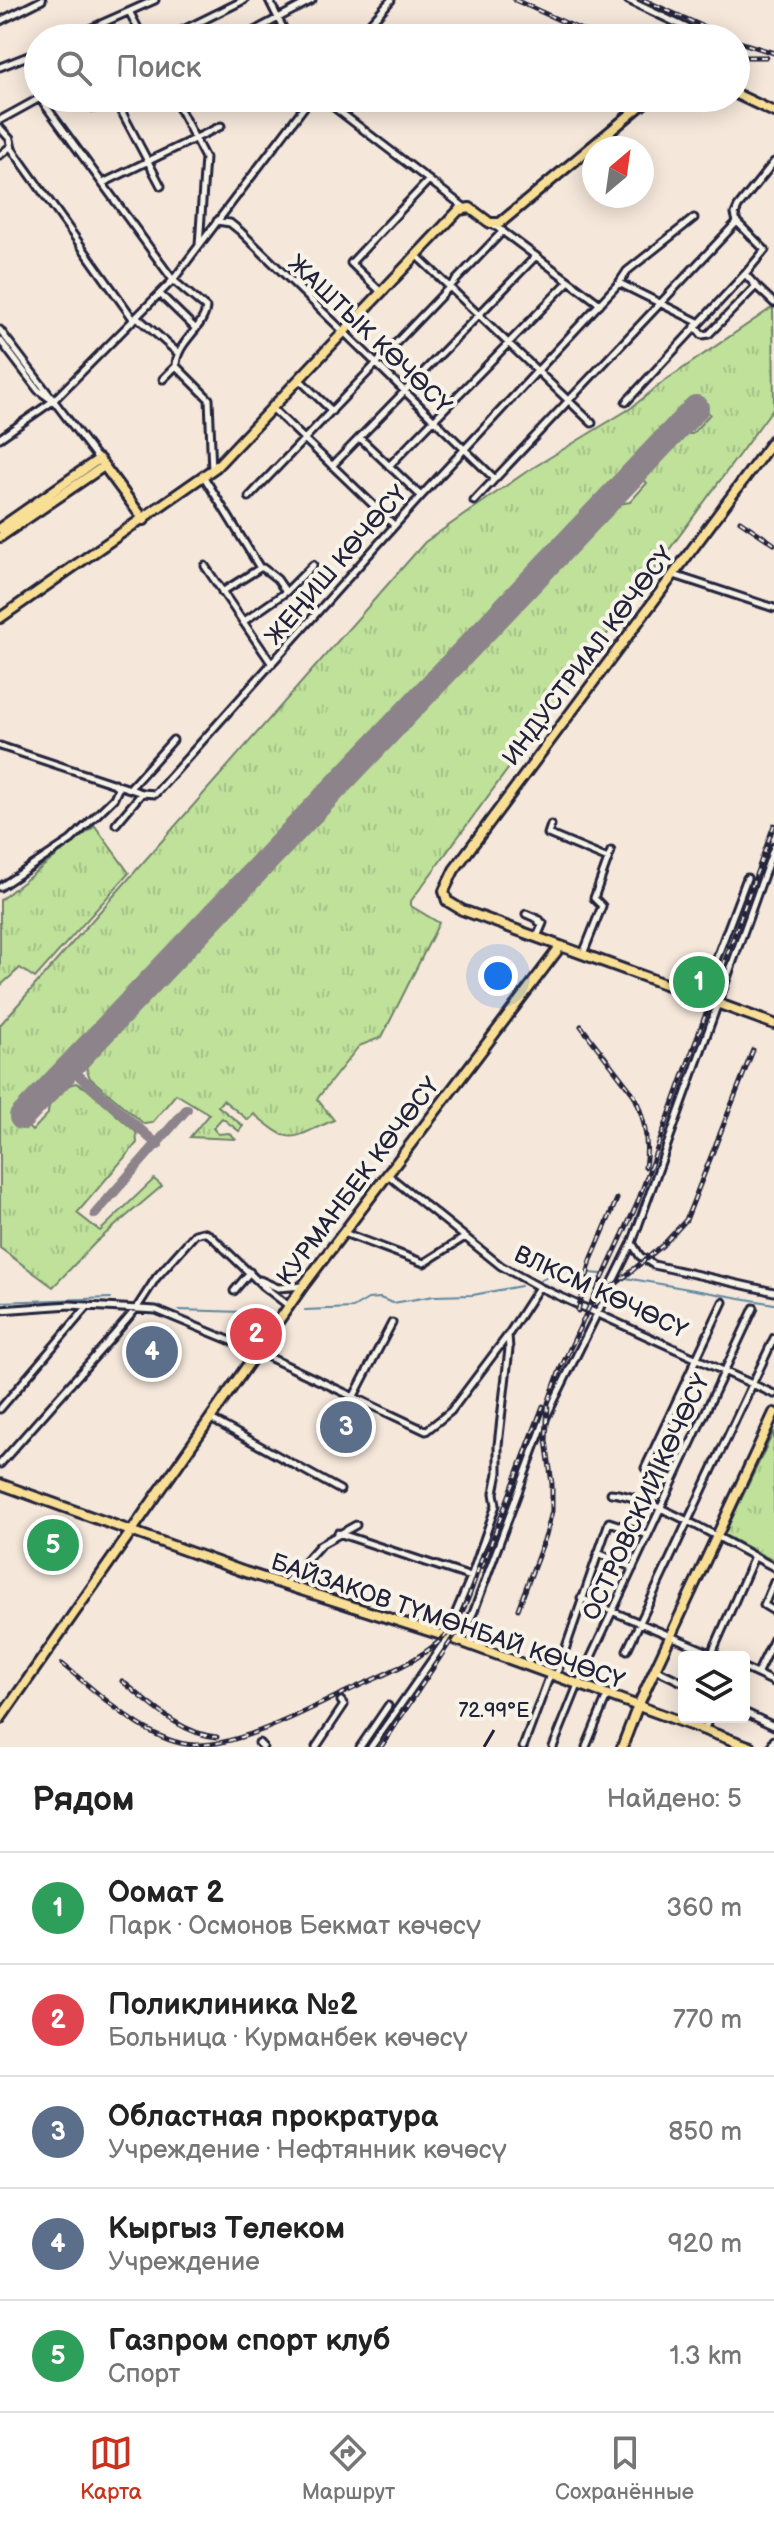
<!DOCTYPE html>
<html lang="ru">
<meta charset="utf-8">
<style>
:root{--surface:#fff;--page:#f2f2f2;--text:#222;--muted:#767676;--line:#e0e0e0;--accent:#c8321e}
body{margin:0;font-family:"Balsamiq Sans",sans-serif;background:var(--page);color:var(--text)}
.controls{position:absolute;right:24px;bottom:24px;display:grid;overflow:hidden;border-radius:8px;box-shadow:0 4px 20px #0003}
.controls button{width:72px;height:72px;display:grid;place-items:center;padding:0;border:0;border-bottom:2px solid var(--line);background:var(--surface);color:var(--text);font:40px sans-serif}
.compass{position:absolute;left:582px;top:136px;width:72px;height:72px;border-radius:50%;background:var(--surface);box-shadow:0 4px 20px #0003;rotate:29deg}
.you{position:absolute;left:498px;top:976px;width:28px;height:28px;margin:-20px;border:6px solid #fff;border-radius:50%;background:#1a73e8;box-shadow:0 0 0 12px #1a73e833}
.badge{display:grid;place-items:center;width:52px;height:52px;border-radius:50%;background:var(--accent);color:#fff;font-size:26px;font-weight:700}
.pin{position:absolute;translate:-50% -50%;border:4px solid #fff;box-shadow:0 2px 8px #0006}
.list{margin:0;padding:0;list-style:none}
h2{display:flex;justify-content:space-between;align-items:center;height:104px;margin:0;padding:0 32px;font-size:34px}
h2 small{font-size:26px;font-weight:400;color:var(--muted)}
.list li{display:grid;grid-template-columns:52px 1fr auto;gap:24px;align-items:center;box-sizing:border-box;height:112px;padding:0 32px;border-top:2px solid var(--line)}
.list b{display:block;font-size:30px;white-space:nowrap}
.list p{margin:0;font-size:26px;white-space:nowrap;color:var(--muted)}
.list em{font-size:26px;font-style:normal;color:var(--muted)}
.icon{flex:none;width:44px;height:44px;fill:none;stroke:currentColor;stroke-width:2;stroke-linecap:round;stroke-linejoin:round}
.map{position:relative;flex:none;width:774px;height:1747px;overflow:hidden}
.search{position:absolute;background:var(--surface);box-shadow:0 4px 20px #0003;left:24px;right:24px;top:24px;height:88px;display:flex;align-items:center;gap:20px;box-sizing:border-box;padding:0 28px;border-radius:44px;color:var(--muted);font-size:30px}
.sheet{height:664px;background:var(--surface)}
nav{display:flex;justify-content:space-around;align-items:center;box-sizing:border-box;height:112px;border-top:2px solid var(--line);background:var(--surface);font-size:22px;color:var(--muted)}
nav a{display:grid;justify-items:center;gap:4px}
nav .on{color:var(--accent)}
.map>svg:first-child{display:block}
.grass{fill:url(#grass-tufts);stroke:#70826a;stroke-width:2}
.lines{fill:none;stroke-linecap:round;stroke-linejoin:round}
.stream{stroke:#5c87a0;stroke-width:2}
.taxiway{stroke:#8c848a;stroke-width:10}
.runway{stroke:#8c848a;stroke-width:26}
.minor-casing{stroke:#22223b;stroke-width:11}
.major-casing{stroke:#22223b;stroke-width:14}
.minor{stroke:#f7f3e8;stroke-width:5}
.major{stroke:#f9df96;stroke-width:8}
.rail-casing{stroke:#22223b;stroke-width:5}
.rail{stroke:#f7f3e8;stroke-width:2;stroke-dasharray:6;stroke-linecap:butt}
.ticks{fill:none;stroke:#22223b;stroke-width:3}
.labels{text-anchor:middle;stroke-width:8;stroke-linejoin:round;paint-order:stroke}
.street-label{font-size:24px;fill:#22223b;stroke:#f7f3e8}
.ticks-label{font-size:20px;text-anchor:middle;fill:#22223b;stroke:#f7f3e8;stroke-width:8;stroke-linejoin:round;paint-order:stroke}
</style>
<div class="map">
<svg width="774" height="1747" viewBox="0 0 774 1747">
<defs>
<pattern id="grass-tufts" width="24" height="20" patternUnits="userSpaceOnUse" patternTransform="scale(2)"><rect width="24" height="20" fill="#bfe19a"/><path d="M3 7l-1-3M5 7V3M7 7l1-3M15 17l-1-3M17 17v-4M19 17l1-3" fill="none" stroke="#a4c186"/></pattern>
</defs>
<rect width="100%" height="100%" fill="#f5e7da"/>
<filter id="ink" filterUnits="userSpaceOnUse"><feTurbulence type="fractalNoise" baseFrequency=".0125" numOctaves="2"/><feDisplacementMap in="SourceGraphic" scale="16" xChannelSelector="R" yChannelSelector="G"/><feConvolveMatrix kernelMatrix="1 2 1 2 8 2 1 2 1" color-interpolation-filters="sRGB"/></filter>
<g filter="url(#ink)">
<path class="grass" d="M 773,307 L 774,407 L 411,901 L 411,906 L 439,923 L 382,1037 L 359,1046 L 317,1099 L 334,1120 C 289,1139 294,1147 254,1114 L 248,1120 L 223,1100 L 218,1106 L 243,1126 L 239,1131 L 222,1118 L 213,1128 L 218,1134 L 229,1133 L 235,1139 L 190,1137 L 209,1114 L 176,1094 L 152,1123 L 144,1124 L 90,1078 L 86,1068 L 89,1062 L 619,504 L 630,502 L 647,483 L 643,479 L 686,434 L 692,434 L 710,414 L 693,399 L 11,1114 L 26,1129 L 28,1127 L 32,1131 L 48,1114 C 47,1101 63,1085 76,1083 L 86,1088 L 136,1132 L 137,1143 L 77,1213 L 100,1231 L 154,1179 L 162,1186 L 96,1242 L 53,1287 L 0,1248 L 0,1025 L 425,542 L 526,472 L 631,408 L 663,382 Z
M 95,826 L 129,873 L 35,978 L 20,968 L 0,986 L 0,900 Z
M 774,1431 L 774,1561 L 724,1535 Z"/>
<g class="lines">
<path class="stream" d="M 626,1278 L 774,1304
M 540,1280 L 563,1271 L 602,1274
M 0,1302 L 111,1298
M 179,1310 L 243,1312
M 305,1310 L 353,1308 L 368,1299 L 380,1298 L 393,1303 L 434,1296 L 473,1295 L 521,1286"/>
<path class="taxiway" d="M 70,1068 L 158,1145
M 95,1214 L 187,1109"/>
<path class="runway" d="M 22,1117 L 696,408"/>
<defs>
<path id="minor" d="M 269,0 L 288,38
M 628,0 L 708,38
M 130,13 L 143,38
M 0,21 L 42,0
M 69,38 L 155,0
M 167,38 L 244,0
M 241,38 L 312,0
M 357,38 L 391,0
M 0,67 L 38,52
M 40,98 L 173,280 L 206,308 C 203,330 176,342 176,366 L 209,399 L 212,471
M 174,98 L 205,158 L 199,245
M 322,98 L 464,207
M 94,108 L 115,99 L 161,186
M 0,120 L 40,98
M 0,128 L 10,139 L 12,149 L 134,320
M 0,155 L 11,146
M 103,183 L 221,126
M 217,221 L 230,223 L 240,231 L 495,479
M 737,222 L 765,250 L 745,274
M 494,225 L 600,304
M 417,256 L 592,423
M 619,283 L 698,322
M 382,293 L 351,263 L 429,180
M 160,294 L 196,329
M 137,317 L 178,353
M 695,326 L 702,335 L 709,334 L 756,286 L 774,303
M 0,330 L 98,459
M 0,340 L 38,390 L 49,398
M 163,379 L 176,366
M 300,380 L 332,411
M 626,402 L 745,274 L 756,286
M 273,409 L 394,525
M 0,438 L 53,401 L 173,280 L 311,98
M 360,438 L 421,496
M 332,466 L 536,256
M 389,466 L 569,281
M 204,477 L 260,568 L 263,568 L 277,579 L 286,592 L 313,565
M 249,497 L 503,231
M 474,501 L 737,222 L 735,214 L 738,207 L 774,162
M 205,566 L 272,664
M 674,575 L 774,608
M 222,592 L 260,568
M 243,622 L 286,592
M 0,746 L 142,793 L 155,794 L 421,496 L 619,283 L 627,271 L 694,218
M 130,788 L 173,740
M 116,824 L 142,793
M 551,825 L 548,834 L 608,859
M 774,847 L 632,1243 L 640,1256 L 654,1265 L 774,1292
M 0,887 L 71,840 L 114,798 L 118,789 L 114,783
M 526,914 L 540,920 L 539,922 L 543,923 L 537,937
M 583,954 L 602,906 L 594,898 L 611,851
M 702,997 L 747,878
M 388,1175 L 501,1266 L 539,1287 L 774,1394
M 344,1233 L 424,1263 L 465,1237
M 260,1280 L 278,1288 L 303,1286
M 234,1291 L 250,1272
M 0,1310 L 70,1305 L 156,1310 L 258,1352 L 426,1431 L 451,1411 L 508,1335
M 354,1396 L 392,1323
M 0,1409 L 88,1306
M 211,1419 L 340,1490
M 0,1464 L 113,1336 L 136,1309 L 156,1278 L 195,1234 L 203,1232 L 210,1235 L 263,1286 L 289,1306
M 674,1479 L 645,1468 L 723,1302
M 611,1493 C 654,1497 732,1546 774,1567
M 338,1533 L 471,1577
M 598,1553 L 633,1568
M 774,1582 L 764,1605 L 774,1611
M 285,1584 L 320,1545 L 356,1525
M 581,1598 L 720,1657
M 443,1636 L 454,1617 L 471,1577 L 496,1505 L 494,1493 L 498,1473 L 498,1445 L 509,1349 L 508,1335 L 539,1287
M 460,1641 L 474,1611 L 546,1417 L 632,1243
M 627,1650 L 774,1338
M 712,1653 L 754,1557
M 744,1668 L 774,1682
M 655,1669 L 684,1683
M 757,1674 L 774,1639
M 556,1676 L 609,1522 L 648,1535
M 744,1712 L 774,1726
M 704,1730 L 710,1717
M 259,1743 L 263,1747
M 316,1747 L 344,1705 L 341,1701
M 360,1747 L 388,1706
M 371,1747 L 448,1637
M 523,1747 L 550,1675
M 553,1747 L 578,1685 L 754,1308
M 586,1747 L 607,1696
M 771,1747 L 774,1740"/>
<path id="major" d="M 736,94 L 774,112
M 774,439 L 454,870 L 444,891 L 447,901 L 462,910 L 774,1024
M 0,528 L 99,459 L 144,520
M 0,537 L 104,466
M 0,618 L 216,467 L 459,210 L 470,208 L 490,223 L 500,223 L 650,98
M 0,1484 L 245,1572 L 454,1639 L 751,1747
M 0,1719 L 303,1286 L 560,947
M 622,1747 L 637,1708 L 774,1413"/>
</defs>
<use href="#minor" class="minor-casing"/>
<use href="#major" class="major-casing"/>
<use href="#minor" class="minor"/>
<use href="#major" class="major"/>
<defs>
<path id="rail" d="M 515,0 L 599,38
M 644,0 L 729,38
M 736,41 L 774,53
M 736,57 L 766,57
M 740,521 L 774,544
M 581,1026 L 634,1095 C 645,1118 649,1142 645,1167
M 596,1304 L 611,1288 L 663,1245 L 686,1220 L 753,1050
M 578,1311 L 591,1260 L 617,1199
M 482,1567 L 543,1406
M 518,1609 L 546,1535 L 552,1511 L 552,1484 L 546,1440 L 548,1403 L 560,1370 L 637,1204 L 774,825
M 62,1664 C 98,1692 148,1744 195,1745 C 242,1746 308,1709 350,1690 C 371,1680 395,1671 416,1658 C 429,1650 443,1640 453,1627 C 468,1606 475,1578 483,1554
M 122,1681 C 150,1703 180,1734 217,1737
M 381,1747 L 458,1630"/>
</defs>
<use href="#rail" class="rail-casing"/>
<use href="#rail" class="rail"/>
</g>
</g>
<path class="ticks" d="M 484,1747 L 494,1730"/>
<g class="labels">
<g class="street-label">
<text transform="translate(370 334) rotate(44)" y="8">ЖАШТЫК КӨЧӨСҮ</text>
<text transform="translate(336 565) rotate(-49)" y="8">ЖЕҢИШ КӨЧӨСҮ</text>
<text transform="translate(588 656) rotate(-53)" y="8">ИНДУСТРИАЛ КӨЧӨСҮ</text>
<text transform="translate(358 1181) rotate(-53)" y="8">КУРМАНБЕК КӨЧӨСҮ</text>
<text transform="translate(601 1292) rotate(25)" y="8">ВЛКСМ КӨЧӨСҮ</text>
<text transform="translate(646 1497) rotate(-65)" y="8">ОСТРОВСКИЙ КӨЧӨСҮ</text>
<text transform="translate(448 1621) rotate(19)" y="8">БАЙЗАКОВ ТҮМӨНБАЙ КӨЧӨСҮ</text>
</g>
</g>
<g class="ticks-label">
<text x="494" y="1717">72.99°E</text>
</g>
</svg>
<div class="controls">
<button><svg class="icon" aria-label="layers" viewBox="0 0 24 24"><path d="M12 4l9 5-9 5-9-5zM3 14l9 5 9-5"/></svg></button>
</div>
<svg class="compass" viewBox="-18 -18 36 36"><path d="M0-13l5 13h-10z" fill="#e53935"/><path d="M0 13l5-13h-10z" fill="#767676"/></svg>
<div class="you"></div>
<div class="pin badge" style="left:699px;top:982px;background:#2e9e5b">1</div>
<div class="pin badge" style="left:256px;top:1334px;background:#e0444e">2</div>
<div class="pin badge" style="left:346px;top:1427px;background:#5c6f8a">3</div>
<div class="pin badge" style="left:152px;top:1352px;background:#5c6f8a">4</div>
<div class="pin badge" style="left:53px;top:1545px;background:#2e9e5b">5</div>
<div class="search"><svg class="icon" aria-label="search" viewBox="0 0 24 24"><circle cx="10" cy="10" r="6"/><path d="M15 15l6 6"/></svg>Поиск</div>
</div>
<section class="sheet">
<h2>Рядом<small>Найдено: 5</small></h2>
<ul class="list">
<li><span class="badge" style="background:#2e9e5b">1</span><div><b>Оомат 2</b><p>Парк · Осмонов Бекмат көчөсү</p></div><em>360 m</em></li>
<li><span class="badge" style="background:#e0444e">2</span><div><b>Поликлиника №2</b><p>Больница · Курманбек көчөсү</p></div><em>770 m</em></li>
<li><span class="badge" style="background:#5c6f8a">3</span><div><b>Областная прократура</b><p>Учреждение · Нефтянник көчөсү</p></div><em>850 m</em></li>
<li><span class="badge" style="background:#5c6f8a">4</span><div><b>Кыргыз Телеком</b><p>Учреждение</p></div><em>920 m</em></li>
<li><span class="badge" style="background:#2e9e5b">5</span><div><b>Газпром спорт клуб</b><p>Спорт</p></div><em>1.3 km</em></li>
</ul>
</section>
<nav>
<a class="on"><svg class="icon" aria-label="map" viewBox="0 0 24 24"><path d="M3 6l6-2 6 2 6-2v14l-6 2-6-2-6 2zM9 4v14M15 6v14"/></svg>Карта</a>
<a><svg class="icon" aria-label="directions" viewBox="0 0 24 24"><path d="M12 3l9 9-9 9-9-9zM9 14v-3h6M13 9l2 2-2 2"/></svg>Маршрут</a>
<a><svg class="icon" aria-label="saved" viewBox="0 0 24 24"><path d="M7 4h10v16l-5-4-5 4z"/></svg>Сохранённые</a>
</nav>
